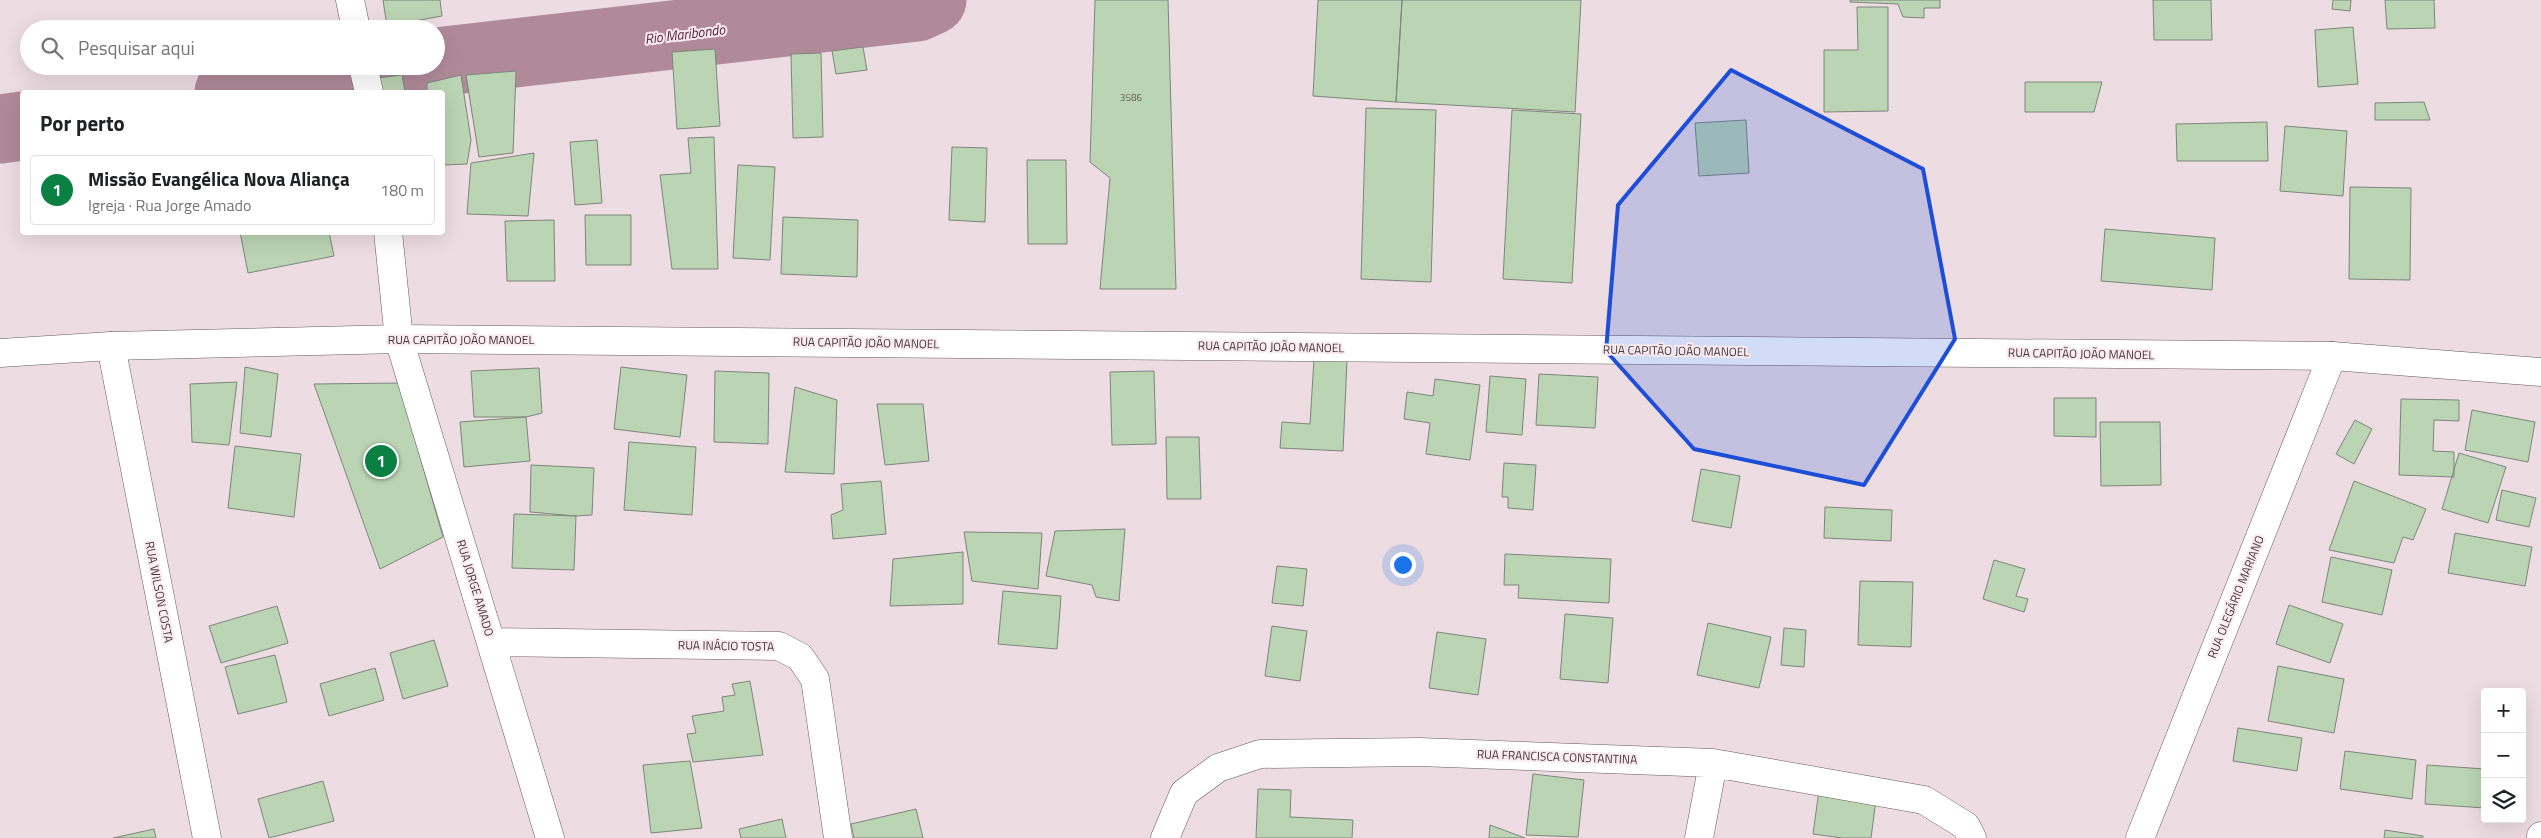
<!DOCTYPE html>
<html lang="pt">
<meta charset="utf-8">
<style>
:root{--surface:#fff;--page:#f2f2f2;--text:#202124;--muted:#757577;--line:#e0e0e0;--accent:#0b8043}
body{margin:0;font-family:"Titillium Web",sans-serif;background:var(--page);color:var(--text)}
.controls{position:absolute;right:15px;bottom:15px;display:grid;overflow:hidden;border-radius:5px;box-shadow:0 5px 20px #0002}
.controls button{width:45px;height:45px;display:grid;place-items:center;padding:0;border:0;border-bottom:1px solid var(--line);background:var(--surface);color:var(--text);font:25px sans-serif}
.you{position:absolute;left:1402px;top:564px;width:18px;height:18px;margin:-12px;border:4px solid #fff;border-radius:50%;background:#1a73e8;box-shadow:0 0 0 8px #1a73e833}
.badge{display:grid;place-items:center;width:32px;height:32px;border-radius:50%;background:var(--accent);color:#fff;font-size:16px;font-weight:700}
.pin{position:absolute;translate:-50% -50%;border:2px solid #fff;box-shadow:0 1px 5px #0006}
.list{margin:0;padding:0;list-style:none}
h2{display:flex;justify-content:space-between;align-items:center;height:65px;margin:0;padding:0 20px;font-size:21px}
h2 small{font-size:16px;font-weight:400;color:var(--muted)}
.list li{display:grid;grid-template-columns:32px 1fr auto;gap:15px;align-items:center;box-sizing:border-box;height:70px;margin:0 10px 10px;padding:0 10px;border:1px solid var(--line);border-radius:5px}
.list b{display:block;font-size:19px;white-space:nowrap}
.list p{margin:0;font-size:16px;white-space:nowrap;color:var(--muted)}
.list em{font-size:16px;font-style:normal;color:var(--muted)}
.icon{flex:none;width:28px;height:28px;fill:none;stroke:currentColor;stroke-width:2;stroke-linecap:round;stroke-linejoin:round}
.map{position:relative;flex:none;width:2541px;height:838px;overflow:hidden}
.search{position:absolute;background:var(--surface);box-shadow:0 5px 20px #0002;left:20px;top:20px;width:425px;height:55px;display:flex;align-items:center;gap:12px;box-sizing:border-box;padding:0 18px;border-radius:28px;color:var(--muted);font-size:19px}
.panel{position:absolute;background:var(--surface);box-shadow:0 5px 20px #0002;left:20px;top:90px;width:425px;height:145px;border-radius:5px}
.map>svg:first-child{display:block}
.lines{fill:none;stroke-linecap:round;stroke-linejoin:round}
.river{stroke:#b18a99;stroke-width:69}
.building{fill:#bbd4b4;stroke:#7d867b}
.minor-casing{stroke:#66595e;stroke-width:29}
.tertiary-casing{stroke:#66595e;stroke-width:29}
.secondary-casing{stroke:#66595e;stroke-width:29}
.minor{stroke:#fff;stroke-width:28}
.tertiary{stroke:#fff;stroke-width:28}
.secondary{stroke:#fff;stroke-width:28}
.marked{fill:#1d4ed8;fill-opacity:0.2;stroke:#1d4ed8;stroke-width:4;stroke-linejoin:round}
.labels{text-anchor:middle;stroke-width:4;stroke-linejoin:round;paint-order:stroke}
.number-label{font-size:10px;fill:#60605b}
.street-label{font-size:12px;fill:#413a3d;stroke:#faeaf0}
.water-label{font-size:14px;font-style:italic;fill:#56233b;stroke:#faeaf0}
</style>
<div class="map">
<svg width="2541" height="838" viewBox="0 0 2541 838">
<rect width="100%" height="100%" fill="#eddde3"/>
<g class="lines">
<path class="river" d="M 436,62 L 917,7 L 932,0
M 229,92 L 403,66
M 0,129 L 22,126"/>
</g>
<path class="building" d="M 383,0 L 440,0 L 442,16 L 387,26 Z
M 1095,0 L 1168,0 L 1176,289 L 1100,289 L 1110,178 L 1090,162 Z
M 1318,0 L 1402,0 L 1396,102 L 1313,96 Z
M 1402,0 L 1581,0 L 1575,112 L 1396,102 Z
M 1850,0 L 1940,0 L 1940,8 L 1924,8 L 1924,18 L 1903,17 L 1898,4 L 1850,2 Z
M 2153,0 L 2211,0 L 2212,40 L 2154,40 Z
M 2333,0 L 2351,0 L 2350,11 L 2332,9 Z
M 2385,0 L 2434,0 L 2435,28 L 2387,29 Z
M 1857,7 L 1888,7 L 1888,111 L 1824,112 L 1824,50 L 1858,50 Z
M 2353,27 L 2358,84 L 2318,87 L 2315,30 Z
M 863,47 L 867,70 L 836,74 L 832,51 Z
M 715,49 L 720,126 L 677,129 L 672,52 Z
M 821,53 L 823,137 L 793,138 L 791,54 Z
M 516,71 L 513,153 L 479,157 L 466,75 Z
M 402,75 L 405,92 L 381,92 L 378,78 Z
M 461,75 L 471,140 L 467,164 L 442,165 L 442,92 L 427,92 L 427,83 Z
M 2025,82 L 2102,82 L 2094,112 L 2025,112 Z
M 2424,102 L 2430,120 L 2375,120 L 2375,103 Z
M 1366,108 L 1436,110 L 1431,282 L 1361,279 Z
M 1512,110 L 1581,114 L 1572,283 L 1503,279 Z
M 1746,120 L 1749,173 L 1699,176 L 1695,123 Z
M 2267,122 L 2268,161 L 2177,161 L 2176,124 Z
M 2285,126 L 2347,131 L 2343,196 L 2280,191 Z
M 714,137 L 718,269 L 672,269 L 660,175 L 691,173 L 688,138 Z
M 597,140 L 602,203 L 575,205 L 570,142 Z
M 952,147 L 987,148 L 985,222 L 949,220 Z
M 534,153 L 528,216 L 467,214 L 471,163 Z
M 1027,160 L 1066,160 L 1067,244 L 1028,244 Z
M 738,165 L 775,167 L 770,260 L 733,258 Z
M 2350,187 L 2411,188 L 2410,280 L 2349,279 Z
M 585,215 L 631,215 L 631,265 L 586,265 Z
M 783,217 L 858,220 L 857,277 L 781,274 Z
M 554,220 L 555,281 L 507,281 L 505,221 Z
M 2105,229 L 2215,238 L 2212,290 L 2101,281 Z
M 240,232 L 329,232 L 334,256 L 248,273 Z
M 1314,359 L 1347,360 L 1343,451 L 1280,448 L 1282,422 L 1310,424 Z
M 245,367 L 278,374 L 271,437 L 240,433 Z
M 621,367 L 687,375 L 680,437 L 614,429 Z
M 539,368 L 542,413 L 526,417 L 474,417 L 471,371 Z
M 715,371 L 769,373 L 768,444 L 714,442 Z
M 1154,371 L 1156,444 L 1112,445 L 1110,372 Z
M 1539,374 L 1598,377 L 1595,428 L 1536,425 Z
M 1490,376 L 1526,379 L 1522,435 L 1486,432 Z
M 1435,379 L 1480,385 L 1470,460 L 1426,454 L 1430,423 L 1404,419 L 1407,392 L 1433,396 Z
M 237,382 L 229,445 L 192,442 L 190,384 Z
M 399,383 L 443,537 L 380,569 L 314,384 Z
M 795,387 L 837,400 L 834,474 L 785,472 Z
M 2054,398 L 2096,398 L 2096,437 L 2054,436 Z
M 2401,399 L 2459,400 L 2459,421 L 2434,420 L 2433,451 L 2454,452 L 2454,477 L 2399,475 Z
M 877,404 L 923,404 L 929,461 L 885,465 Z
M 2472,410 L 2535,422 L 2528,462 L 2465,450 Z
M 526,417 L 530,461 L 464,467 L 460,422 Z
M 2355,420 L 2372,429 L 2354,464 L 2336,454 Z
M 2100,422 L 2160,422 L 2161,485 L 2101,486 Z
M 1166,437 L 1199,437 L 1201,499 L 1167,499 Z
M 629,442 L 696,447 L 692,515 L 624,510 Z
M 235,446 L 301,454 L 294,517 L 228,508 Z
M 2459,453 L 2506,467 L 2488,523 L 2442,509 Z
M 1504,463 L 1536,465 L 1533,510 L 1508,508 L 1508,497 L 1502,497 Z
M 531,465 L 594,468 L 592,515 L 576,516 L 530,512 Z
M 1701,469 L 1740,476 L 1731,528 L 1692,521 Z
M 881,481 L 886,534 L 833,539 L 831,515 L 843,510 L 841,484 Z
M 2354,481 L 2426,509 L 2413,540 L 2403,537 L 2394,563 L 2329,550 Z
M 2502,490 L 2536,498 L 2529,527 L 2496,520 Z
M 1825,507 L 1892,510 L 1891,541 L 1824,538 Z
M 514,514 L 576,516 L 574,570 L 512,568 Z
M 1125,529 L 1119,601 L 1096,597 L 1092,585 L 1046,576 L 1055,531 Z
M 964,532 L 1042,533 L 1038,589 L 972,581 Z
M 2455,533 L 2532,547 L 2525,586 L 2448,573 Z
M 963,552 L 963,604 L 890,606 L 893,559 Z
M 1505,554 L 1611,559 L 1609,603 L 1518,598 L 1519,585 L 1504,585 Z
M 2331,557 L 2392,570 L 2382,615 L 2322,602 Z
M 1994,560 L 2025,569 L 2016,596 L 2028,599 L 2024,612 L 1983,599 Z
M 1277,566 L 1307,569 L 1303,606 L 1272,603 Z
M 1860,581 L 1913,582 L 1911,647 L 1858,645 Z
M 1003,591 L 1061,596 L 1057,649 L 998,644 Z
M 2289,605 L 2343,624 L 2330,663 L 2276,644 Z
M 277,606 L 288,643 L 221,663 L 209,626 Z
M 1565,614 L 1613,618 L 1608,683 L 1560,679 Z
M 1708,623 L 1771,637 L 1759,688 L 1697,675 Z
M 1272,626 L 1307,631 L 1300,681 L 1265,676 Z
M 1784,628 L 1806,630 L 1804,667 L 1781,665 Z
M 1437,632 L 1486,639 L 1478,695 L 1429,688 Z
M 434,640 L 448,686 L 403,699 L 390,653 Z
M 275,655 L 287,702 L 238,714 L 225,667 Z
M 2278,666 L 2344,679 L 2334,733 L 2268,721 Z
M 375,668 L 384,700 L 329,716 L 320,684 Z
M 750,681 L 763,755 L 693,762 L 687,734 L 696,733 L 692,716 L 724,711 L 722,697 L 735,695 L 732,684 Z
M 2238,728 L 2302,738 L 2297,771 L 2233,761 Z
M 2345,751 L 2416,760 L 2412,799 L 2340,789 Z
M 690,761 L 702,828 L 651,833 L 643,765 Z
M 2427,765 L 2485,769 L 2485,808 L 2425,804 Z
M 1533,774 L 1584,780 L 1578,837 L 1526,835 Z
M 323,781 L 334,821 L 269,838 L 258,799 Z
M 1820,783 L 1877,792 L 1871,838 L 1842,838 L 1813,834 Z
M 1258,789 L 1291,790 L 1290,817 L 1353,820 L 1352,838 L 1256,838 Z
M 916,809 L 923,838 L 854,838 L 851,824 Z
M 782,819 L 786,838 L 741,838 L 739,829 Z
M 1490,825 L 1525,838 L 1489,838 Z
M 154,829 L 156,838 L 113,838 Z
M 2385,830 L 2423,836 L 2423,838 L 2384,838 Z"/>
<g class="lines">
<defs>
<path id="minor" d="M 350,0 L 356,29
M 363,66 L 369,92
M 388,232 L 399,339 L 550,838
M 111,346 L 207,838
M 492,642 L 779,646 L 800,657 L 815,679 L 838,838
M 1165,838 L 1184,793 L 1218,768 L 1260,754 L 1419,752 L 1713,763 L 1924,800 L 1966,826 L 1972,838
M 1699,838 L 1713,763
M 2140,838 L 2332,356"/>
<path id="tertiary" d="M 2541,838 L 2541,836"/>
<path id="secondary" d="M 0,353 L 111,346 L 399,339 L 2332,356 L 2541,372"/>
</defs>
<use href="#minor" class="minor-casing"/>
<use href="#tertiary" class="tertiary-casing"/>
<use href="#secondary" class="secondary-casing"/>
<use href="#minor" class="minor"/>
<use href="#tertiary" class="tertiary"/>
<use href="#secondary" class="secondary"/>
</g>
<path class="marked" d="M 1731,70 L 1923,169 L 1955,339 L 1864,485 L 1694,449 L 1606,351 L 1618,205 Z"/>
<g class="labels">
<g class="number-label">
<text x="1131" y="101">3586</text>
</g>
<g class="street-label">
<text x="461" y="344">RUA CAPITÃO JOÃO MANOEL</text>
<text transform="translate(866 343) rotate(1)" y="4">RUA CAPITÃO JOÃO MANOEL</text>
<text transform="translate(1271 347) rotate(1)" y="4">RUA CAPITÃO JOÃO MANOEL</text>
<text transform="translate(1676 351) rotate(1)" y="4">RUA CAPITÃO JOÃO MANOEL</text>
<text transform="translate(2081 354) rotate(1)" y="4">RUA CAPITÃO JOÃO MANOEL</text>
<text transform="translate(475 588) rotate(73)" y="4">RUA JORGE AMADO</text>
<text transform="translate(159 592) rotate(79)" y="4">RUA WILSON COSTA</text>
<text transform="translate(2236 597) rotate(-68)" y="4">RUA OLEGÁRIO MARIANO</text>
<text transform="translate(726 646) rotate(1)" y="4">RUA INÁCIO TOSTA</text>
<text transform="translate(1557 757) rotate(2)" y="4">RUA FRANCISCA CONSTANTINA</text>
</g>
<g class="water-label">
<text transform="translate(685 34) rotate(-7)" y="5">Rio Maribondo</text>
</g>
</g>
</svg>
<div class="controls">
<button>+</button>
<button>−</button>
<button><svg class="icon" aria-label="layers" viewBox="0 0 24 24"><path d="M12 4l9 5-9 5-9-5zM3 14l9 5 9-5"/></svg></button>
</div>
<div class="you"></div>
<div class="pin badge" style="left:381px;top:461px">1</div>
<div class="search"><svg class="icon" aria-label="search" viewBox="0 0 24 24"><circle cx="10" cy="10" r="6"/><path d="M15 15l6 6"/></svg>Pesquisar aqui</div>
<section class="panel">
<h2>Por perto<small></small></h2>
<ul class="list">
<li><span class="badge">1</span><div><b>Missão Evangélica Nova Aliança</b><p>Igreja · Rua Jorge Amado</p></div><em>180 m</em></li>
</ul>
</section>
</div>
